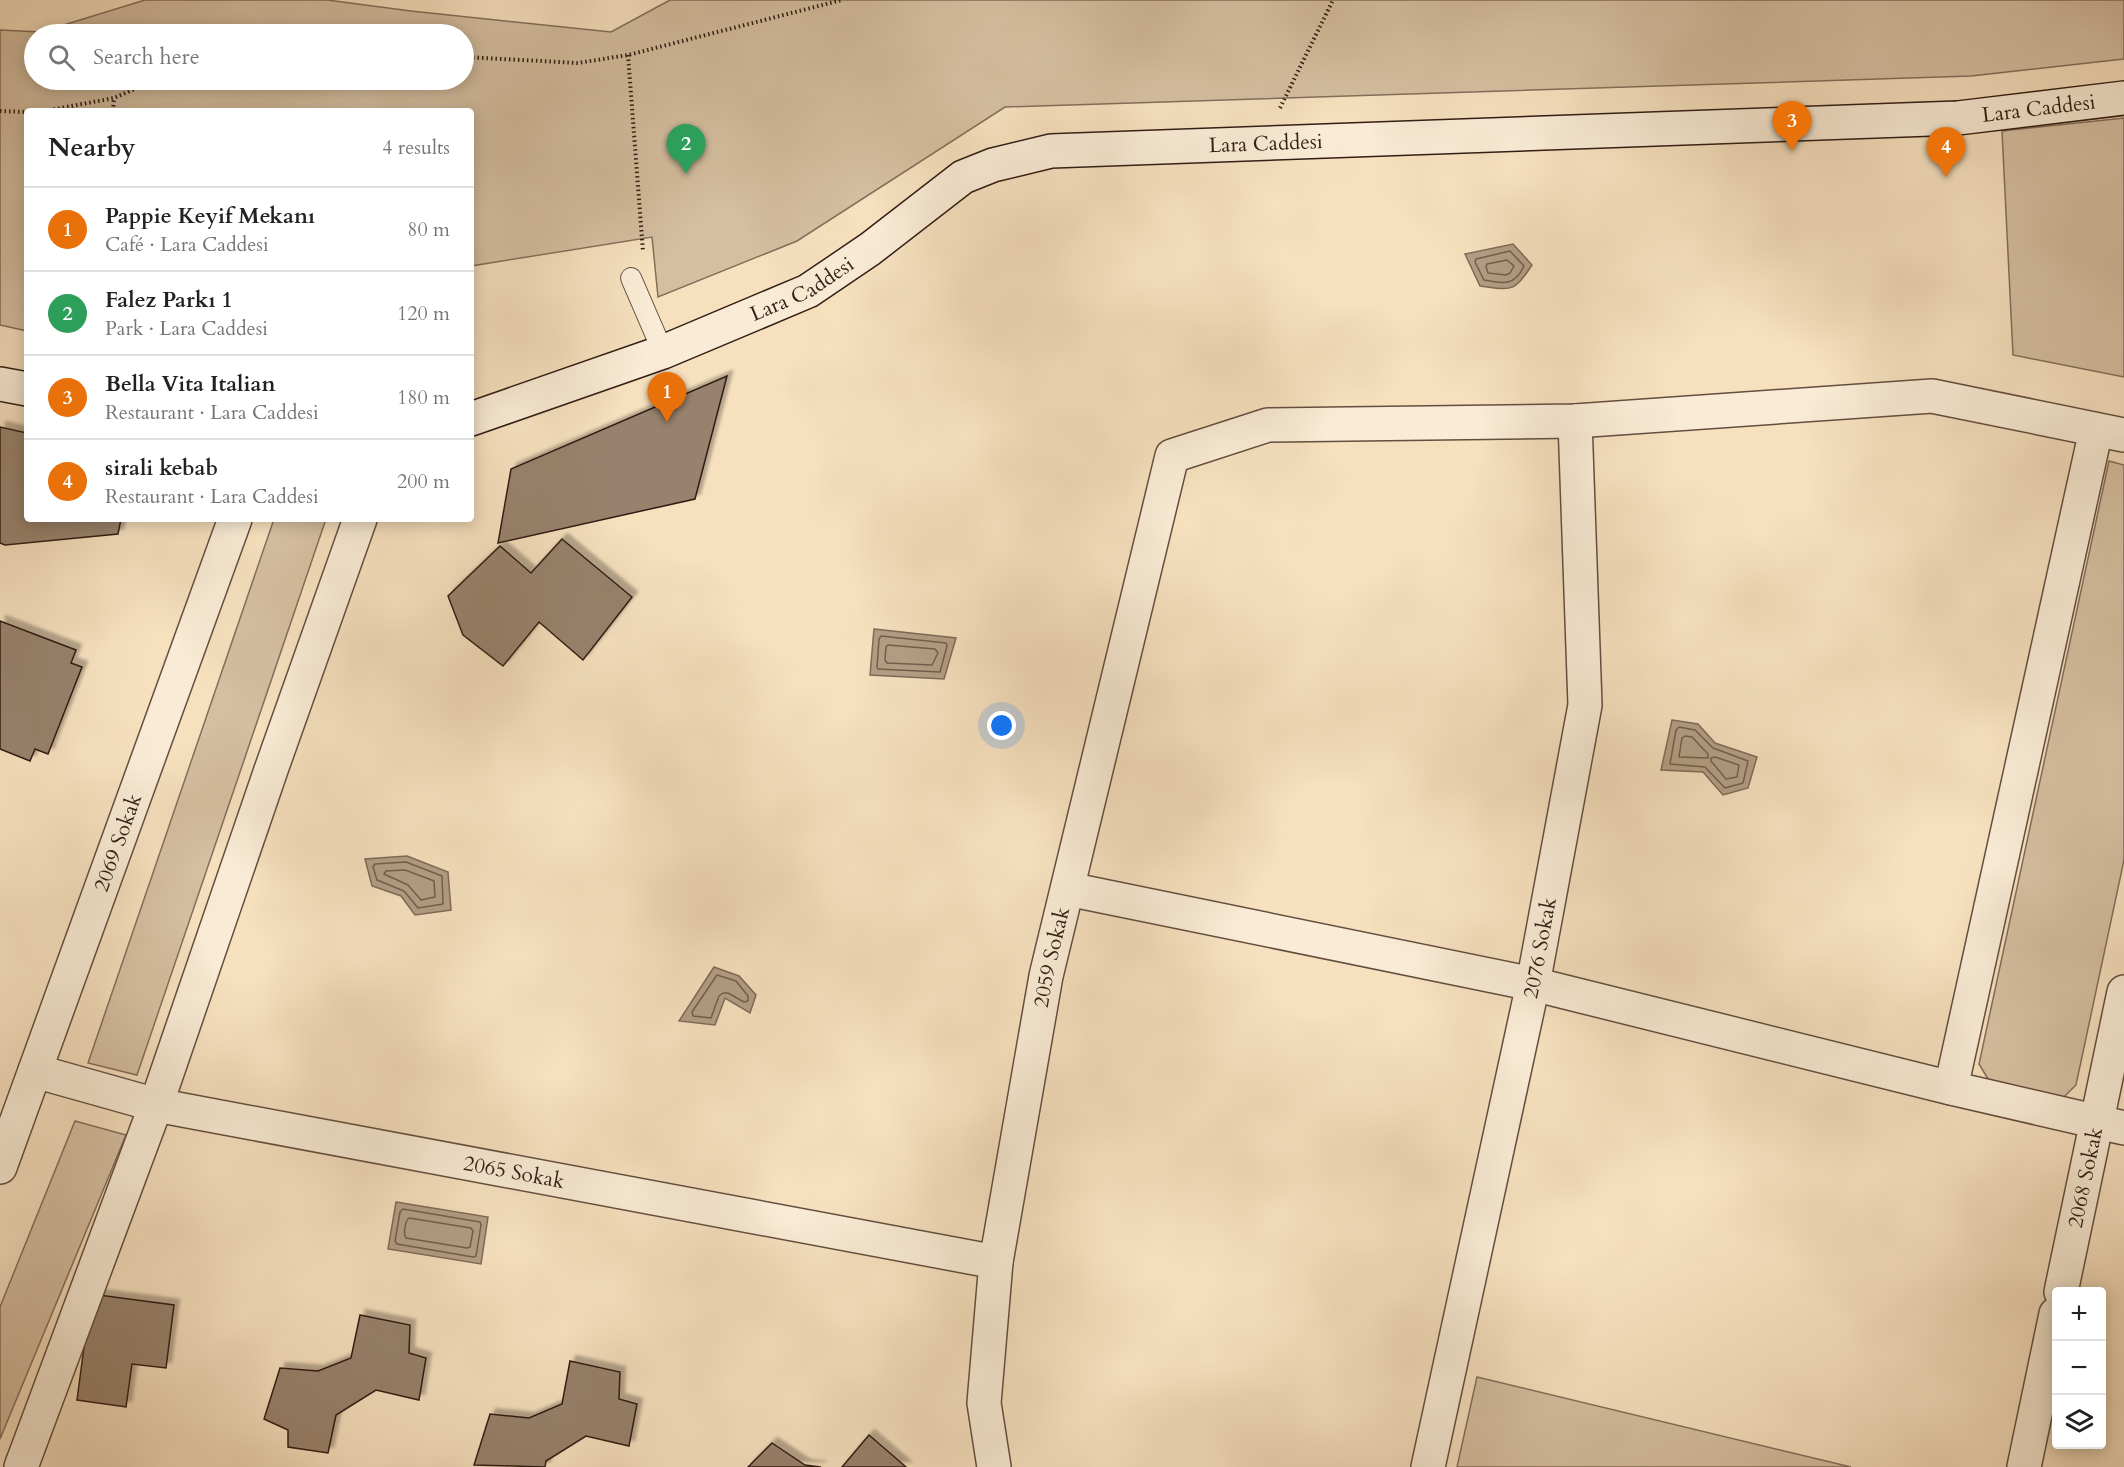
<!DOCTYPE html>
<meta charset="utf-8">
<style>
:root{--surface:#fff;--page:#f2f2f2;--text:#222;--muted:#767676;--line:#e0e0e0;--accent:#0f766e}
body{margin:0;font-family:Cardo,serif;background:var(--page);color:var(--text)}
.controls{position:absolute;right:18px;bottom:18px;display:grid;overflow:hidden;border-radius:6px;box-shadow:0 3px 15px #0003}
.controls button{width:54px;height:54px;display:grid;place-items:center;padding:0;border:0;border-bottom:2px solid var(--line);background:var(--surface);color:var(--text);font:30px sans-serif}
.you{position:absolute;left:1002px;top:726px;width:21px;height:21px;margin:-15px;border:4px solid #fff;border-radius:50%;background:#1a73e8;box-shadow:0 0 0 9px #1a73e833}
.badge{display:grid;place-items:center;width:39px;height:39px;border-radius:50%;background:var(--accent);color:#fff;font-size:20px;font-weight:700}
.pin{position:absolute;translate:-50% -50px;filter:drop-shadow(0 2px 3px #0008)}
.pin::after{content:'';position:absolute;top:32px;width:21px;height:18px;background:inherit;clip-path:polygon(0 0,100% 0,50% 100%)}
.list{margin:0;padding:0;list-style:none}
h2{display:flex;justify-content:space-between;align-items:center;height:78px;margin:0;padding:0 24px;font-size:26px}
h2 small{font-size:20px;font-weight:400;color:var(--muted)}
.list li{display:grid;grid-template-columns:39px 1fr auto;gap:18px;align-items:center;box-sizing:border-box;height:84px;padding:0 24px;border-top:2px solid var(--line)}
.list b{display:block;font-size:22px;white-space:nowrap}
.list p{margin:0;font-size:20px;white-space:nowrap;color:var(--muted)}
.list em{font-size:20px;font-style:normal;color:var(--muted)}
.icon{flex:none;width:33px;height:33px;fill:none;stroke:currentColor;stroke-width:2;stroke-linecap:round;stroke-linejoin:round}
.map{position:relative;flex:none;width:2124px;height:1467px;overflow:hidden}
.search{position:absolute;background:var(--surface);box-shadow:0 3px 15px #0003;left:24px;top:24px;width:450px;height:66px;display:flex;align-items:center;gap:15px;box-sizing:border-box;padding:0 21px;border-radius:33px;color:var(--muted);font-size:22px}
.panel{position:absolute;background:var(--surface);box-shadow:0 3px 15px #0003;left:24px;top:108px;width:450px;height:414px;border-radius:6px}
.map>svg:first-child{display:block}
.green{fill:#d5bfa1;stroke:#846e5b;stroke-width:1.5;fill-rule:evenodd}
.water{fill:#b39e85;stroke:#7f6a58;stroke-width:1.5}
.lines{fill:none;stroke-linecap:round;stroke-linejoin:round}
.shore{stroke:#725e4d;stroke-width:1.5}
.building{fill:#98826d;stroke:#321d15;stroke-width:1.5;filter:url(#shadow)}
.lane-casing{stroke:#634e3f;stroke-width:22}
.street-casing{stroke:#634e3f;stroke-width:36}
.secondary-casing{stroke:#321d15;stroke-width:36}
.path{stroke:#321d15;stroke-width:4;stroke-dasharray:1.5 3;stroke-linecap:butt}
.lane{stroke:#f9ebd5;stroke-width:20}
.street{stroke:#f9ebd5;stroke-width:33}
.secondary{stroke:#f9ebd5;stroke-width:33}
.labels{text-anchor:middle;stroke-width:4.5;stroke-linejoin:round;paint-order:stroke}
.street-label{font-size:21px;fill:#321d15;stroke:#f9ebd5}
</style>
<div class="map">
<svg width="2124" height="1467" viewBox="0 0 2124 1467">
<defs>
<filter id="shadow"><feDropShadow dx="5.5" dy="-5.5" stdDeviation="1.5" flood-color="#0004"/></filter>
</defs>
<rect width="100%" height="100%" fill="#f6e0be"/>
<filter id="stains"><feTurbulence type="fractalNoise" baseFrequency=".00333" numOctaves="4"/><feColorMatrix values="0 0 0 0 .2 0 0 0 0 .09 0 0 0 0 .02 0 0 0 .5 -.17"/></filter>
<radialGradient id="worn" r=".72"><stop offset=".6" stop-color="#630" stop-opacity="0"/><stop offset="1" stop-color="#630" stop-opacity=".3"/></radialGradient>
<path class="green" d="M 145,0 L 327,0 L 411,11 L 611,32 L 670,0 L 2124,0 L 2124,59 L 1971,76 L 1005,107 L 797,241 L 658,297 L 652,237 L 471,266 L 471,111 L 27,111 L 27,331 L 0,325 L 0,30 L 41,32 ZM 464,34 L 464,80 L 34,80 L 34,34 Z
M 2124,118 L 2124,377 L 2013,355 L 2002,131 Z
M 2109,461 L 2124,465 L 2124,860 L 2076,1085 L 2063,1098 L 1988,1079 L 1979,1064 Z
M 274,519 L 326,519 L 137,1075 L 88,1063 Z
M 75,1121 L 126,1135 L 0,1439 L 0,1307 Z
M 1477,1377 L 1851,1467 L 1457,1467 Z"/>
<path class="water" d="M 1513,244 L 1532,265 C 1514,293 1512,290 1480,286 L 1465,254 Z
M 874,629 L 956,638 L 944,679 L 870,675 Z
M 1672,720 L 1698,724 L 1715,743 L 1757,757 L 1748,788 L 1723,795 L 1703,772 L 1661,770 Z
M 407,856 L 448,872 L 451,910 L 415,915 L 401,896 L 372,886 L 365,859 Z
M 714,967 L 739,976 L 756,995 L 750,1013 L 725,998 L 715,1025 L 679,1021 Z
M 396,1202 L 488,1217 L 481,1264 L 388,1249 Z"/>
<g class="lines">
<path class="shore" d="M 1510,251 L 1524,266 C 1515,286 1503,284 1484,280 L 1475,262 L 1476,259 Z
M 1507,260 L 1514,266 L 1510,273 L 1506,275 L 1488,273 L 1486,267 L 1487,264 Z
M 881,636 L 946,643 L 947,646 L 940,672 L 878,669 L 877,667 L 879,639 Z
M 888,645 L 935,649 L 938,653 L 932,665 L 887,663 L 885,660 L 886,647 Z
M 1679,727 L 1695,730 L 1713,748 L 1748,761 L 1743,783 L 1725,788 L 1705,767 L 1670,764 L 1676,730 Z
M 1685,736 L 1692,737 L 1708,754 L 1708,758 L 1679,757 L 1682,738 Z
M 1715,757 L 1739,765 L 1737,777 L 1726,779 L 1711,761 L 1711,758 Z
M 406,862 L 442,876 L 443,904 L 418,908 L 404,891 L 377,880 L 373,867 L 375,864 Z
M 405,870 L 434,881 L 435,897 L 421,900 L 408,885 L 384,874 L 386,871 Z
M 717,975 L 736,981 L 748,996 L 748,1001 L 744,1002 L 728,993 L 723,993 L 719,996 L 711,1018 L 693,1016 L 692,1012 Z
M 403,1209 L 480,1222 L 481,1225 L 476,1256 L 473,1257 L 397,1244 L 395,1241 L 400,1212 Z
M 409,1218 L 471,1228 L 473,1231 L 470,1247 L 467,1248 L 406,1238 C 403,1234 405,1221 409,1218 Z"/>
</g>
<path class="building" d="M 727,376 L 695,499 L 498,543 L 511,469 Z
M 0,427 L 27,433 L 27,519 L 121,519 L 118,534 L 5,545 L 0,543 Z
M 562,539 L 632,597 L 583,660 L 539,622 L 503,666 L 463,635 L 448,596 L 500,546 L 531,573 Z
M 0,621 L 76,650 L 71,663 L 82,667 L 48,754 L 35,749 L 30,761 L 0,749 Z
M 91,1294 L 174,1305 L 166,1368 L 132,1364 L 126,1407 L 77,1400 Z
M 360,1315 L 410,1325 L 409,1353 L 426,1358 L 419,1400 L 376,1390 L 336,1415 L 328,1453 L 288,1447 L 288,1430 L 264,1419 L 280,1368 L 318,1371 L 351,1358 Z
M 570,1361 L 620,1372 L 619,1399 L 637,1404 L 629,1446 L 586,1436 L 546,1461 L 545,1467 L 474,1465 L 490,1414 L 529,1418 L 562,1404 Z
M 869,1435 L 906,1467 L 842,1467 Z
M 772,1443 L 805,1465 L 821,1467 L 748,1467 Z"/>
<g class="lines">
<defs>
<path id="lane" d="M 631,278 L 663,352"/>
<g id="street">
<path d="M 1068,889 L 1533,984 L 1951,1088 L 2124,1128"/>
<path id="s1" d="M 35,1071 L 156,1105 L 996,1262"/>
<path d="M 1951,1088 L 2096,430"/>
<path id="s2" d="M 0,1167 L 235,519"/>
<path id="s3" d="M 2061,1292 L 2124,992"/>
<path d="M 21,1467 L 156,1105 L 272,767 L 360,519"/>
<path id="s4" d="M 994,1467 L 984,1403 L 996,1262 L 1046,976 L 1172,456 L 1268,425 L 1575,421 L 1932,396 L 2124,435"/>
<path id="s5" d="M 1428,1467 L 1533,984 L 1585,705 L 1575,421"/>
<path d="M 2024,1467 L 2056,1314"/>
</g>
<g id="secondary">
<path d="M 0,384 L 27,389"/>
<path id="s6" d="M 471,419 L 663,352 L 808,291 L 870,249 L 963,177 L 993,165 L 1051,151 L 1958,118 L 2124,98"/>
</g>
</defs>
<use href="#lane" class="lane-casing"/>
<use href="#street" class="street-casing"/>
<use href="#secondary" class="secondary-casing"/>
<path class="path" d="M 247,34 L 294,34
M 628,55 L 643,252
M 464,57 L 578,63 L 628,55 L 842,0
M 1280,108 L 1333,0
M 0,111 L 27,112
M 45,111 L 114,98 L 155,80
M 113,111 L 114,98"/>
<use href="#lane" class="lane"/>
<use href="#street" class="street"/>
<use href="#secondary" class="secondary"/>
</g>
<g class="labels">
<g class="street-label">
<text dy="7" stroke="none"><textPath href="#s6" startOffset="1634">Lara Caddesi</textPath></text>
<text dy="7" stroke="none"><textPath href="#s6" startOffset="860">Lara Caddesi</textPath></text>
<text dy="7" stroke="none"><textPath href="#s6" startOffset="356">Lara Caddesi</textPath></text>
<text dy="7" stroke="none"><textPath href="#s2" startOffset="345">2069 Sokak</textPath></text>
<text dy="7" stroke="none"><textPath href="#s5" startOffset="531">2076 Sokak</textPath></text>
<text dy="7" stroke="none"><textPath href="#s4" startOffset="516">2059 Sokak</textPath></text>
<text dy="7" stroke="none"><textPath href="#s1" startOffset="490">2065 Sokak</textPath></text>
<text dy="7" stroke="none"><textPath href="#s3" startOffset="117">2068 Sokak</textPath></text>
</g>
</g>
<rect width="100%" height="100%" filter="url(#stains)"/>
<rect width="100%" height="100%" fill="url(#worn)"/>
</svg>
<div class="controls">
<button>+</button>
<button>−</button>
<button><svg class="icon" aria-label="layers" viewBox="0 0 24 24"><path d="M12 4l9 5-9 5-9-5zM3 14l9 5 9-5"/></svg></button>
</div>
<div class="you"></div>
<div class="pin badge" style="left:667px;top:422px;background:#e8710a">1</div>
<div class="pin badge" style="left:686px;top:174px;background:#2e9e5b">2</div>
<div class="pin badge" style="left:1792px;top:151px;background:#e8710a">3</div>
<div class="pin badge" style="left:1946px;top:177px;background:#e8710a">4</div>
<div class="search"><svg class="icon" aria-label="search" viewBox="0 0 24 24"><circle cx="10" cy="10" r="6"/><path d="M15 15l6 6"/></svg>Search here</div>
<section class="panel">
<h2>Nearby<small>4 results</small></h2>
<ul class="list">
<li><span class="badge" style="background:#e8710a">1</span><div><b>Pappie Keyif Mekanı</b><p>Café · Lara Caddesi</p></div><em>80 m</em></li>
<li><span class="badge" style="background:#2e9e5b">2</span><div><b>Falez Parkı 1</b><p>Park · Lara Caddesi</p></div><em>120 m</em></li>
<li><span class="badge" style="background:#e8710a">3</span><div><b>Bella Vita Italian</b><p>Restaurant · Lara Caddesi</p></div><em>180 m</em></li>
<li><span class="badge" style="background:#e8710a">4</span><div><b>sirali kebab</b><p>Restaurant · Lara Caddesi</p></div><em>200 m</em></li>
</ul>
</section>
</div>
